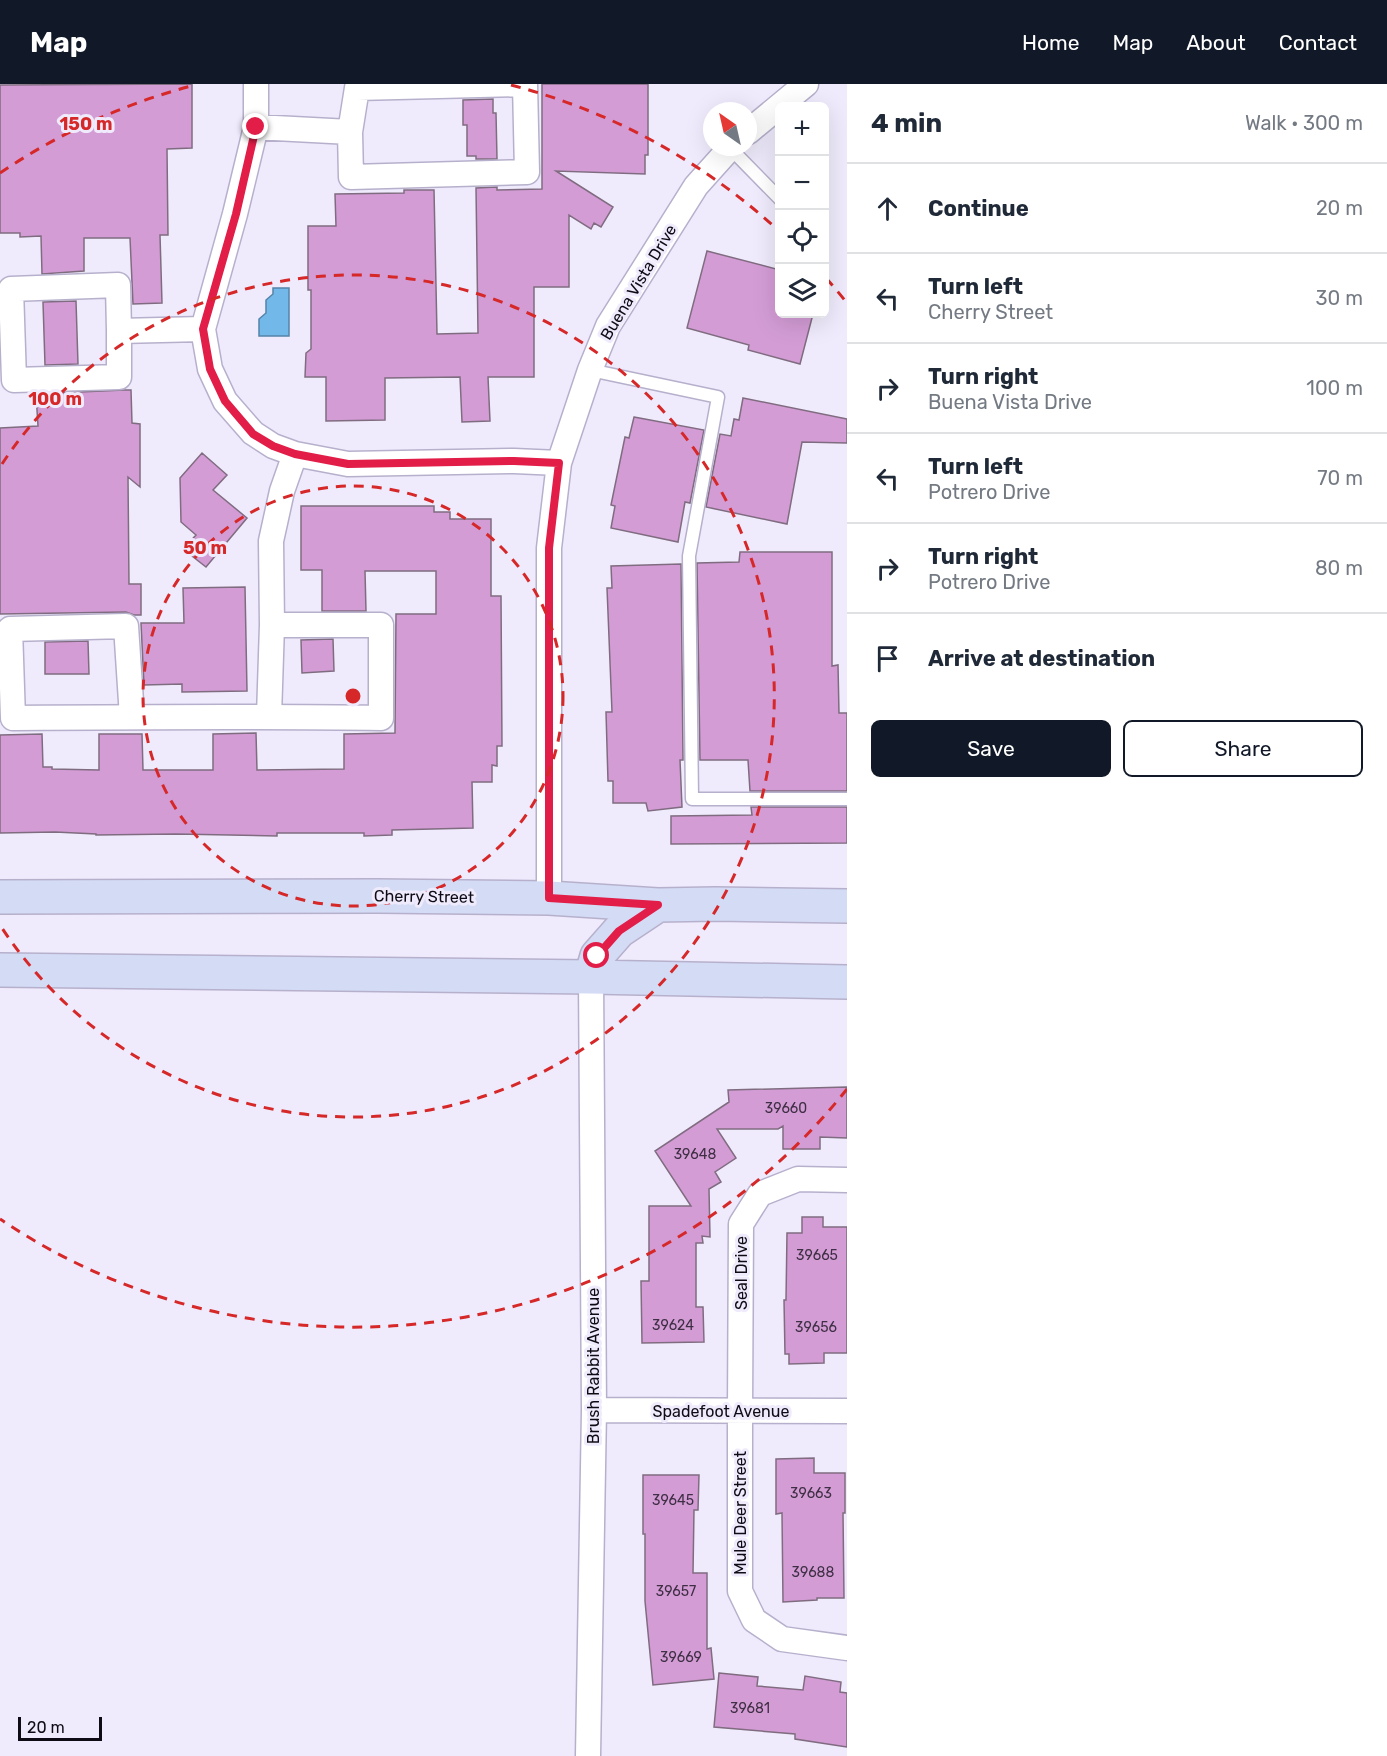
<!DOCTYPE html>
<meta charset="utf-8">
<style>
:root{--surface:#fff;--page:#f6f6f7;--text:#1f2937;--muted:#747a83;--line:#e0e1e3;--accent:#111827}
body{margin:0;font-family:Rubik,sans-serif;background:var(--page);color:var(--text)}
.controls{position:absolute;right:18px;top:18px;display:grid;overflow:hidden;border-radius:9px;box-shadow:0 6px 24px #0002}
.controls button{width:54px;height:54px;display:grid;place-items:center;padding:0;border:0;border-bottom:2px solid var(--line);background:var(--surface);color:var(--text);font:30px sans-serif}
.compass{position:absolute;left:703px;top:18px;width:54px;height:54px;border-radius:50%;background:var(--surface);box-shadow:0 6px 24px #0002;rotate:326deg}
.scale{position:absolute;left:18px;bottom:15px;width:84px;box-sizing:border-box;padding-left:6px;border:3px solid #0e0b14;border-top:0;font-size:16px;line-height:21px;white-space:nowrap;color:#0e0b14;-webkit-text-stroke:4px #efebfc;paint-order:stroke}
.stop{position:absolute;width:18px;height:18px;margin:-14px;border:4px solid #e11d48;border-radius:50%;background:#fff}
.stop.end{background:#e11d48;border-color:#fff;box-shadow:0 2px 6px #0008}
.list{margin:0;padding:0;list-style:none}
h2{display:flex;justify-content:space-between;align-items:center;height:78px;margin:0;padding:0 24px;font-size:26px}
h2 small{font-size:20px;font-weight:400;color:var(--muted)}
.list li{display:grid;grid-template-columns:39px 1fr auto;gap:18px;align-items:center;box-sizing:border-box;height:90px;padding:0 24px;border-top:2px solid var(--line)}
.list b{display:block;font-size:22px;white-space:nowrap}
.list p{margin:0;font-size:20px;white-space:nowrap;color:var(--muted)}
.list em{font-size:20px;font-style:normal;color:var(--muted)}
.actions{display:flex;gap:12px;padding:18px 24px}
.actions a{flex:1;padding:14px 0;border:2px solid var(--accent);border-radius:9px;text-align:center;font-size:21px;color:var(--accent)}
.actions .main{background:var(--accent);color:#fff}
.icon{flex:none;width:33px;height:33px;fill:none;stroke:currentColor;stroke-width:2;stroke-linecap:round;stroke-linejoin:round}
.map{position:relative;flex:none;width:847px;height:1672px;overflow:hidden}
header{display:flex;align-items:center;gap:36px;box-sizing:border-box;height:84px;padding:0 30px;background:var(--accent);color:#fff}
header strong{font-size:28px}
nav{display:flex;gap:33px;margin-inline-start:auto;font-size:21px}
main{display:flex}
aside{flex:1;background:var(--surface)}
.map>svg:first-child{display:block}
.water{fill:#72b8e9;stroke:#5484a9;stroke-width:1.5}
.building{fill:#d39cd5;stroke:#806c80;stroke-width:1.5}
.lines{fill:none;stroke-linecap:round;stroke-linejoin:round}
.lane-casing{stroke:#b7b0cc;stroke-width:15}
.street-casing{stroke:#b7b0cc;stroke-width:27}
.secondary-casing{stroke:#b7b0cc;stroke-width:36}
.lane{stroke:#fff;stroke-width:12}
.street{stroke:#fff;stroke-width:24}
.secondary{stroke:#d3dbf5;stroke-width:33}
.route{stroke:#e11d48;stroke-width:8}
.ring{fill:none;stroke:#d62828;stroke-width:3;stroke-dasharray:10 8}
.labels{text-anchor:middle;stroke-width:6;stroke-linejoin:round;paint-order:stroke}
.number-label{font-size:14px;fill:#3f2f44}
.street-label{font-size:16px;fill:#0e0b14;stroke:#efebfc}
.centre{fill:#d62828;stroke:#efebfc;stroke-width:3}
.ring-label{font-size:18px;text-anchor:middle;font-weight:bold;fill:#d62828;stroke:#efebfc;stroke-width:6;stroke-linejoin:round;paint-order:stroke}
</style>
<header>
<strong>Map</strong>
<nav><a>Home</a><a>Map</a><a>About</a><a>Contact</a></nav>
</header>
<main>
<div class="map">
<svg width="847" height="1672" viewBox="0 0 847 1672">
<rect width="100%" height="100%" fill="#efebfc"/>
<path class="water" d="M 273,204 L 289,204 L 289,252 L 259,252 L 259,235 L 266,229 L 266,216 L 273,210 Z"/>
<path class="building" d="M 192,0 L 192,64 L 167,65 L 168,151 L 160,151 L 162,219 L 133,220 L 130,154 L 84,154 L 84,187 L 42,190 L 41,152 L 20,153 L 20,149 L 0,149 L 0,1 Z
M 542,0 L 648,0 L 648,71 L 645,71 L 645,90 L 556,87 L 613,123 L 601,143 L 594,139 L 591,145 L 569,131 L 569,203 L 534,203 L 534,293 L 488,293 L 490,337 L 462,338 L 460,293 L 385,294 L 385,336 L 326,337 L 326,293 L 305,293 L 306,269 L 311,265 L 311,206 L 308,206 L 308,142 L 336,142 L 335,110 L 404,109 L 404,106 L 434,106 L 437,250 L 478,249 L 476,104 L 497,103 L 497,106 L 542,105 Z
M 493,15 L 493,29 L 496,29 L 497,75 L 476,75 L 476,72 L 467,72 L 467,41 L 463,41 L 463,16 Z
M 707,167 L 780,186 L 780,230 L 813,230 L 800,280 L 748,266 L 749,261 L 687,244 Z
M 76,217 L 78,280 L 45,281 L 43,218 Z
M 124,306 L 131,306 L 132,339 L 140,340 L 140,403 L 128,393 L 129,500 L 141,500 L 141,531 L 134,531 L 126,528 L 0,530 L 0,344 L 38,342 L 36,310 Z
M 743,314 L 847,335 L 847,359 L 802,358 L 787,440 L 706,423 L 720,350 L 731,352 L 734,335 L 739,336 Z
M 634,333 L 704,346 L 690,419 L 685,418 L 678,458 L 611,444 L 615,422 L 611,421 L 625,353 L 629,354 Z
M 202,369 L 227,391 L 213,406 L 247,434 L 206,483 L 183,465 L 196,451 L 181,438 L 180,394 Z
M 301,422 L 434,422 L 434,428 L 450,428 L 450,435 L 491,435 L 491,512 L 501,512 L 502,662 L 497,662 L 497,682 L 492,681 L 492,698 L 472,698 L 473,744 L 392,746 L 392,751 L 364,752 L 364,749 L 277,749 L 277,752 L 176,750 L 96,751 L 96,750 L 55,748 L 0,749 L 0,651 L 42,650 L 43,683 L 52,683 L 52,685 L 99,686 L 99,650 L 142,650 L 143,686 L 213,686 L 213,650 L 256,649 L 257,686 L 344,685 L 344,650 L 395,649 L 396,530 L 436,530 L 436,487 L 365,487 L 366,527 L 322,527 L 322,486 L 301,486 Z
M 740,468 L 832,468 L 832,582 L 838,581 L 839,629 L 847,629 L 847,707 L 750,707 L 748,676 L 700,676 L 697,479 L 739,478 Z
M 681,480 L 683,676 L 680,676 L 682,723 L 648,727 L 646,719 L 613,719 L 613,697 L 608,697 L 606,628 L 612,628 L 607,504 L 612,504 L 611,482 Z
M 245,503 L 247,607 L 182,608 L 182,600 L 144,601 L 141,539 L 184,539 L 183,504 Z
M 333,555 L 334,587 L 302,589 L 301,556 Z
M 88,557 L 89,590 L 45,590 L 45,558 Z
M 751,723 L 847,723 L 847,759 L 671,760 L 671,732 L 752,731 Z
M 847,1003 L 847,1054 L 820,1053 L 820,1065 L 783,1065 L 783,1042 L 778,1045 L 717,1045 L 736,1074 L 715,1088 L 721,1098 L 709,1105 L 710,1153 L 702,1152 L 703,1159 L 696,1159 L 696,1223 L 703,1223 L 704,1258 L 642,1259 L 641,1197 L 649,1197 L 649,1122 L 691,1122 L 655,1067 L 729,1018 L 728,1006 Z
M 802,1133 L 823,1133 L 823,1143 L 847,1143 L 847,1269 L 824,1269 L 824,1279 L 789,1280 L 789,1270 L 785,1270 L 784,1216 L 786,1216 L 787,1149 L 802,1149 Z
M 814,1374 L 814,1389 L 845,1389 L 845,1429 L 843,1429 L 844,1514 L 817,1514 L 817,1516 L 783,1518 L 782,1429 L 776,1430 L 776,1375 Z
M 643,1391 L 699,1391 L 698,1426 L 694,1426 L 693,1489 L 707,1489 L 707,1565 L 711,1564 L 714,1595 L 653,1601 L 645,1517 L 645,1450 L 643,1450 Z
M 719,1589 L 758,1593 L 757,1602 L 803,1606 L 805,1592 L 841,1598 L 840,1608 L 847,1609 L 847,1663 L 795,1655 L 795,1650 L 714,1643 Z"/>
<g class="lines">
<defs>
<path id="lane" d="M 730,64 L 780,115
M 590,286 L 718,313 L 689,472 L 692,715 L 847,715"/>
<path id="street" d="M 256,0 L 256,43 L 235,130 L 203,245 L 210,285 L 225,317 L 253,349 L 273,362 L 295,370 L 348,380 L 514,377 L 559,379
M 256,43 L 350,48 L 351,93 L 527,88 L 525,0 L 357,4 L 350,48
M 748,48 L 806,0
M 119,247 L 119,293 L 14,296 L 11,205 L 118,201 L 119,247 L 203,245
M 269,632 L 272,541 L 271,457 L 282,407 L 295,370
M 132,633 L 126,542 L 10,545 L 13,634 C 136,633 258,632 381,634 L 381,541 L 272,541
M 549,814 L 549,464 L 559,379 L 590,286 L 608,242 L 696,102 L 731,63
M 847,1096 L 798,1095 L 760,1110 L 741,1140 L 740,1327 L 740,1507 L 754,1536 L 782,1555 L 847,1564
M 594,1326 L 847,1327
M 588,1672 L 594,1326 L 591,893"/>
<path id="secondary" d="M 0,813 L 378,812 L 549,814 L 658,821 L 715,820 L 847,822
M 0,886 L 591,893 L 847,898
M 591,893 L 597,872 L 619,847 L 658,821"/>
</defs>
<use href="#lane" class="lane-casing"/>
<use href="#street" class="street-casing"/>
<use href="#secondary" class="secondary-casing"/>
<use href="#lane" class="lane"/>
<use href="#street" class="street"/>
<use href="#secondary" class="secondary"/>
</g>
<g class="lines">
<path class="route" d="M 256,43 L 236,130 L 203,245 L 210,285 L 225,317 L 253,350 L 273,362 L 295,370 L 348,380 L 514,377 L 559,379 L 549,464 L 549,814 L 658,821 L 619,847 L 597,872"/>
</g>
<g class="ring">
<circle cx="353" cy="612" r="210"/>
<path d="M2 380A421 421 0 1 1 2 844"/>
<path d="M847 1005A631 631 0 0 1 0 1135M0 89A631 631 0 0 1 195 1M511 1A631 631 0 0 1 779 147M826 194A631 631 0 0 1 847 219"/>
</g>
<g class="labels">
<g class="number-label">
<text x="786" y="1029">39660</text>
<text x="695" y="1075">39648</text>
<text x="817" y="1176">39665</text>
<text x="673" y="1246">39624</text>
<text x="816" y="1248">39656</text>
<text x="811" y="1414">39663</text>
<text x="673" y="1421">39645</text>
<text x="813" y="1493">39688</text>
<text x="676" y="1512">39657</text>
<text x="681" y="1578">39669</text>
<text x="750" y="1629">39681</text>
</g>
<g class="street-label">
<text transform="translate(638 198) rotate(-59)" y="6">Buena Vista Drive</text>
<text transform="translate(424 812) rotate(1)" y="6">Cherry Street</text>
<text transform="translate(741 1189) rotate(-90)" y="6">Seal Drive</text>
<text transform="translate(593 1282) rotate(-90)" y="6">Brush Rabbit Avenue</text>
<text x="721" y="1333">Spadefoot Avenue</text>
<text transform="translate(740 1429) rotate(-90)" y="6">Mule Deer Street</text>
</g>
</g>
<circle cx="353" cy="612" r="9" class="centre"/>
<g class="ring-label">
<text x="86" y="46">150 m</text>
<text x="55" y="321">100 m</text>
<text x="205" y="470">50 m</text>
</g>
</svg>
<div class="controls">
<button>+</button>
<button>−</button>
<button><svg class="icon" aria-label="locate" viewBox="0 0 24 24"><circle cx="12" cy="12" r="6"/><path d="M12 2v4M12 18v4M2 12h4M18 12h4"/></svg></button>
<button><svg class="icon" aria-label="layers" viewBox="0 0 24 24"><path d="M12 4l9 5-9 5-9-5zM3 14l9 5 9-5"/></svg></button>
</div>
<svg class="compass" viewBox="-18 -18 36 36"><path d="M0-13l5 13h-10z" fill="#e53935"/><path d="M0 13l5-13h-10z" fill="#747a83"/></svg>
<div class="scale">20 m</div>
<div class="stop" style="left:597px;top:872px"></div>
<div class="stop end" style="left:256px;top:43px"></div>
</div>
<aside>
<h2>4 min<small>Walk · 300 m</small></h2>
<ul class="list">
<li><svg class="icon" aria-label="ahead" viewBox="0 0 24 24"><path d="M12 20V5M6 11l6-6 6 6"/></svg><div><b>Continue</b></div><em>20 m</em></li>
<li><svg class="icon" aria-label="left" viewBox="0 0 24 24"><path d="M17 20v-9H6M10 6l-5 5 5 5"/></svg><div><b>Turn left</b><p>Cherry Street</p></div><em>30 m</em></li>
<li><svg class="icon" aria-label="right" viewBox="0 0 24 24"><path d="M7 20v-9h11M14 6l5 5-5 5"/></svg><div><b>Turn right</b><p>Buena Vista Drive</p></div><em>100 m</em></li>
<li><svg class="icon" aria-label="left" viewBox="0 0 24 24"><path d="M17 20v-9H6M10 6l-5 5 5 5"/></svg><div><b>Turn left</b><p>Potrero Drive</p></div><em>70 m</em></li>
<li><svg class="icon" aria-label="right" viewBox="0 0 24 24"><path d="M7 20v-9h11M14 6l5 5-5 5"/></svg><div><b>Turn right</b><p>Potrero Drive</p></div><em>80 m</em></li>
<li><svg class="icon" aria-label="arrive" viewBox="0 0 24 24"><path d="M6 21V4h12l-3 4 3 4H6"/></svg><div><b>Arrive at destination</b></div></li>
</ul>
<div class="actions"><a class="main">Save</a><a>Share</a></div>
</aside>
</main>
